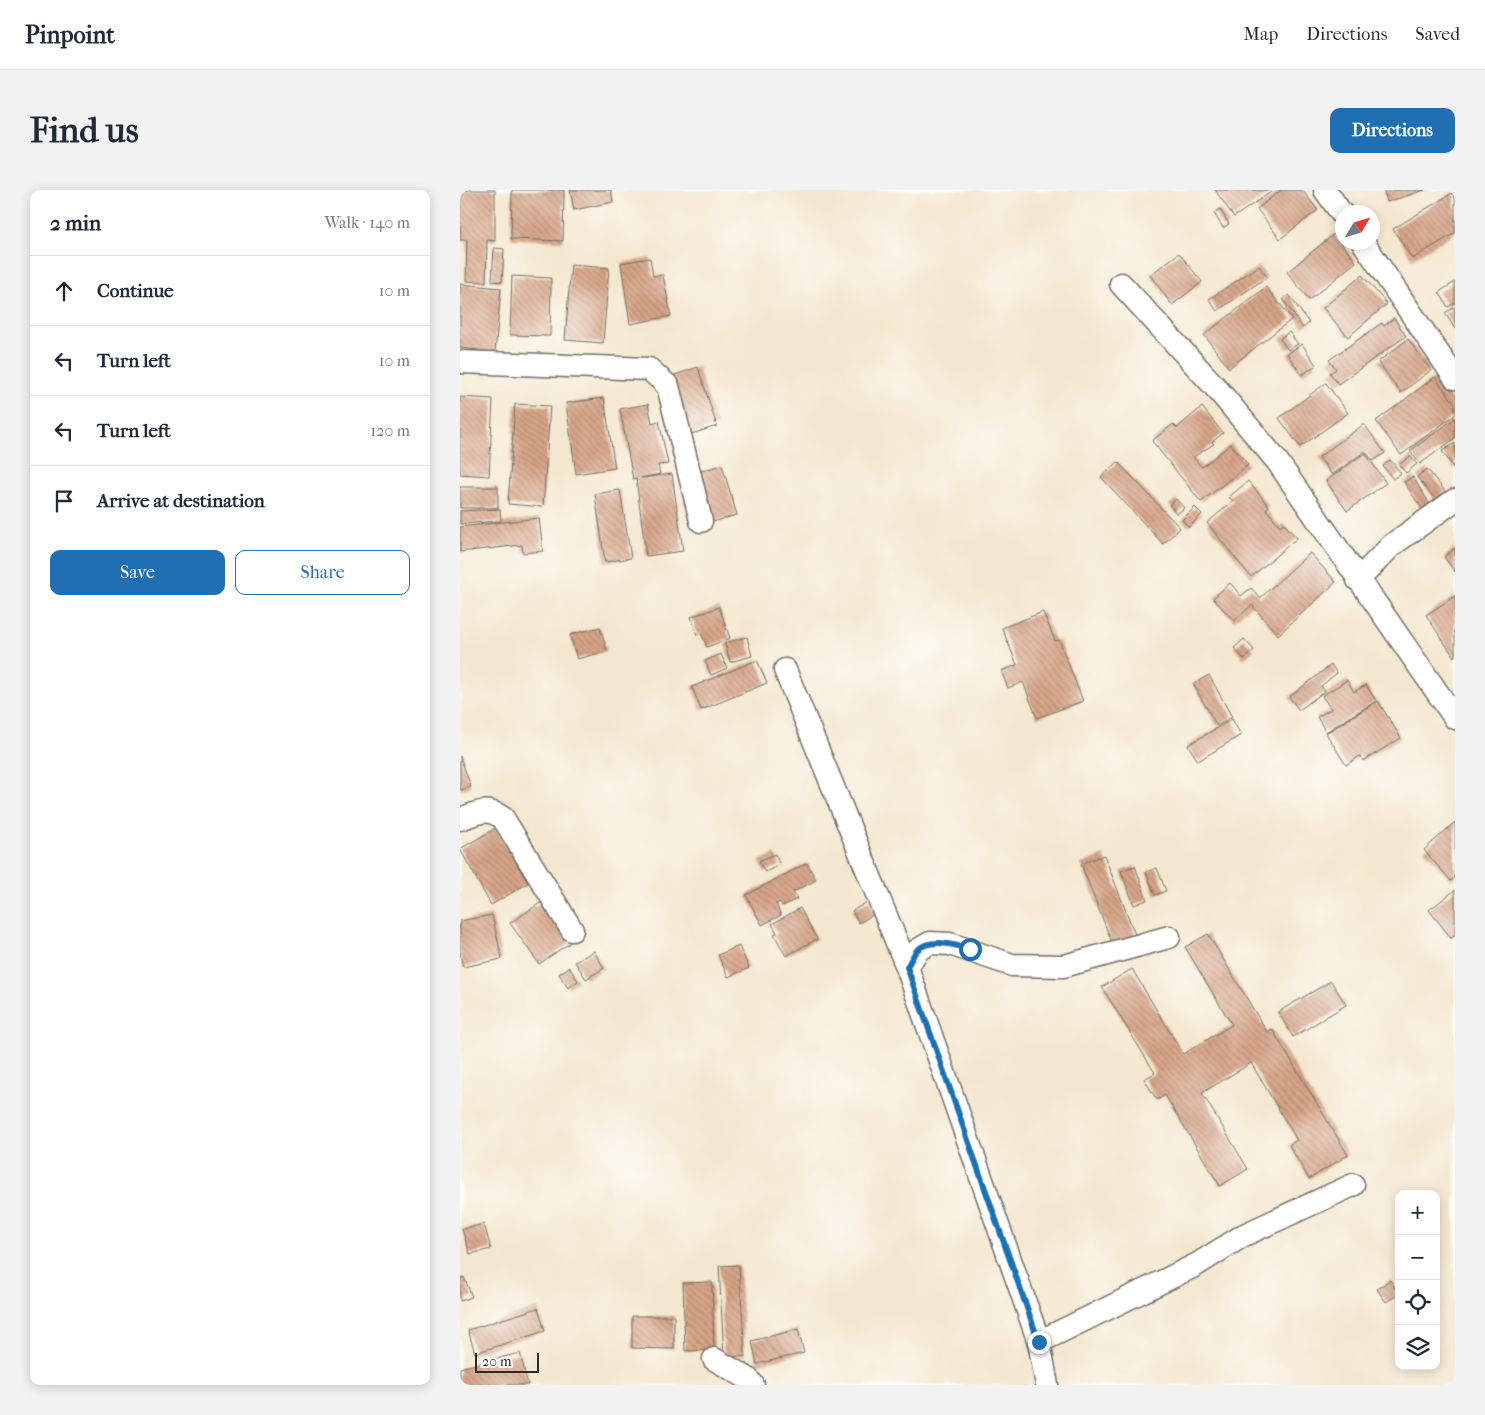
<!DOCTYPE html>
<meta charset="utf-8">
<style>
:root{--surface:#fff;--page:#f2f2f3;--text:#1f2937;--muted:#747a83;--line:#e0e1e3;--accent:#1f6fb2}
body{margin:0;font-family:"IM FELL French Canon",serif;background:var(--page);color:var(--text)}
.controls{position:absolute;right:15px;bottom:15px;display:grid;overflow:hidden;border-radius:10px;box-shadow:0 2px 12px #0003}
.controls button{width:45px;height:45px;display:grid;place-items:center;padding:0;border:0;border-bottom:1px solid var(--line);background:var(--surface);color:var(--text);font:25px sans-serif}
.compass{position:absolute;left:875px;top:15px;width:45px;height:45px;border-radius:50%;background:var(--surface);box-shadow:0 2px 12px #0003;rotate:52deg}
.scale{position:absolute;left:15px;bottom:12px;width:64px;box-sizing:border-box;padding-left:5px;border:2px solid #2b2b2b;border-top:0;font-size:14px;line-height:18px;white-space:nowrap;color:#2b2b2b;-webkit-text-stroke:4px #fdfcf7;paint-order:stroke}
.stop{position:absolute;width:15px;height:15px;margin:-11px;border:4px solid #1f6fb2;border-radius:50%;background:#fff}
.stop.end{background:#1f6fb2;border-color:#fff;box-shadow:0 1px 5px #0008}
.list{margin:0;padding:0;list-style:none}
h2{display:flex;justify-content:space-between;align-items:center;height:65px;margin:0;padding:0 20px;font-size:21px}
h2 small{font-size:16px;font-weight:400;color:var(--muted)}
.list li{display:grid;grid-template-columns:32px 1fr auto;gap:15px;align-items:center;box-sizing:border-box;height:70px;padding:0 20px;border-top:1px solid var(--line)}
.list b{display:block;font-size:19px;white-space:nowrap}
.list em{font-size:16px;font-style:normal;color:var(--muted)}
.actions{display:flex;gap:10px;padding:15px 20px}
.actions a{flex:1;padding:11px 0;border:1px solid var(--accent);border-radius:10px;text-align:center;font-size:18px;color:var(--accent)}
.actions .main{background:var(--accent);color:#fff}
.icon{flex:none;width:28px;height:28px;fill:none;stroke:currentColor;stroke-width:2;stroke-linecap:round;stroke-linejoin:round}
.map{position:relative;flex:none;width:995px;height:1195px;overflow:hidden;border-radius:10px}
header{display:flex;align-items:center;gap:30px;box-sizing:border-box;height:70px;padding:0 25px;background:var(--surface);border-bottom:1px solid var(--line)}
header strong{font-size:24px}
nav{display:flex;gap:28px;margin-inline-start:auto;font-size:18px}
.intro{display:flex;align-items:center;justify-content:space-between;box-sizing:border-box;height:120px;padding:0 30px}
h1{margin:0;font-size:35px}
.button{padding:12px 22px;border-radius:10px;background:var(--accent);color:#fff;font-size:18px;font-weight:700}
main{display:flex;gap:30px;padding:0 30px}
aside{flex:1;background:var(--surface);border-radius:10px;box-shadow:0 2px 12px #0003}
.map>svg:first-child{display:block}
.building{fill:url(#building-back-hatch)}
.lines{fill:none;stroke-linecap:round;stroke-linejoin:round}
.minor-casing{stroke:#716d64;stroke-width:25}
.minor{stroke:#fff;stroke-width:22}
.route{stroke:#1f6fb2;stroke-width:6}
</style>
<header>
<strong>Pinpoint</strong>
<nav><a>Map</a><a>Directions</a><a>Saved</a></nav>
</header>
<div class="intro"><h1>Find us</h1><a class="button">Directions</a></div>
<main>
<aside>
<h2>2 min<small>Walk · 140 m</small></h2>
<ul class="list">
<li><svg class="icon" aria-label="ahead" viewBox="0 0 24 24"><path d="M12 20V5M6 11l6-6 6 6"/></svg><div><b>Continue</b></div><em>10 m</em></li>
<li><svg class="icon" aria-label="left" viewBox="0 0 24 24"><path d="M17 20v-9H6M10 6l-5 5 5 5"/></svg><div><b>Turn left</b></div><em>10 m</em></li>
<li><svg class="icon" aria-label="left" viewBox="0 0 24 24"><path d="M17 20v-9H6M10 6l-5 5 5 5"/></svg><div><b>Turn left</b></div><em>120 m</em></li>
<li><svg class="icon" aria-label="arrive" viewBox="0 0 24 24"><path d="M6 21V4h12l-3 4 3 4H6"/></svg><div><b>Arrive at destination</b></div></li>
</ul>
<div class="actions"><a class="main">Save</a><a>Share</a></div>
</aside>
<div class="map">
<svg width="995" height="1195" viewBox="0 0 995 1195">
<defs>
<pattern id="building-back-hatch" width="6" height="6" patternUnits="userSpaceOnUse" patternTransform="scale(1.25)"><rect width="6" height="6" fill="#d8a588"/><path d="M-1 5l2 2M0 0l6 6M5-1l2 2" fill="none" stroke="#af876f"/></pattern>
</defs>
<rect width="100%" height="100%" fill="#fdfcf7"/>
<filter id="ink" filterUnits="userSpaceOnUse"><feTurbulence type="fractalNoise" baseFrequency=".02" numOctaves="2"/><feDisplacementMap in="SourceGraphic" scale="10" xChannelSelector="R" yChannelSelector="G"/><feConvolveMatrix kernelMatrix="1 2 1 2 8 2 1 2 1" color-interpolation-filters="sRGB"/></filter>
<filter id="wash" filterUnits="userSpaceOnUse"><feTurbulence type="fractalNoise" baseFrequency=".0096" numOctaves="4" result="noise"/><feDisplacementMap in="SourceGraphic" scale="20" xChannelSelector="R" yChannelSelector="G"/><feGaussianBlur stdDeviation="1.12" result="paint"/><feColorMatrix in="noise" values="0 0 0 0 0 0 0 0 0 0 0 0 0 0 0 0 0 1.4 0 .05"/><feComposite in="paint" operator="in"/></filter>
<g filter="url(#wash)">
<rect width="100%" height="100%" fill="#f4e7cf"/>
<g id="blocks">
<path class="building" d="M 0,0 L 35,0 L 35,51 L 27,50 L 26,92 L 6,91 L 7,50 L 0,50 Z
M 52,0 L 104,0 L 103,51 L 51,49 Z
M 110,0 L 151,0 L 153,12 L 114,20 Z
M 755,0 L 809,0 L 811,2 L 774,27 Z
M 821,0 L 842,0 L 858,20 L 820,49 L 797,19 Z
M 924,0 L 965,0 L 927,12 Z
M 992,3 L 995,8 L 995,43 L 952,69 L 933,39 Z
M 760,19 L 769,34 L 763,38 L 754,23 Z
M 874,44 L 896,72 L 849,110 L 827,82 Z
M 34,58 L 44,59 L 42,92 L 32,91 Z
M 719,63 L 742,92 L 712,115 L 690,85 Z
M 190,68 L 193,86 L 203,85 L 211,126 L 170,134 L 161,73 Z
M 111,75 L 149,78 L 143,153 L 105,150 Z
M 799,76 L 807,87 L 757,121 L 749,109 Z
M 902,85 L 927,114 L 888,147 L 863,118 Z
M 52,86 L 91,88 L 90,146 L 50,145 Z
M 995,92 L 995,113 L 988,117 L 979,102 Z
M 0,94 L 41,98 L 35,162 L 0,158 Z
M 806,97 L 832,129 L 769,178 L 744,145 Z
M 829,105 L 849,133 L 843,138 L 823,109 Z
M 995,117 L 995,139 L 985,123 Z
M 934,128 L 946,146 L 878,194 L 870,183 L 876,179 L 869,170 L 922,133 L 924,136 Z
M 829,142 L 838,154 L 828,160 L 820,149 Z
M 948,149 L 971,180 L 941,203 L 918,172 Z
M 842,154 L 856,175 L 842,185 L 827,164 Z
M 238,177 L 257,236 L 228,245 L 209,187 Z
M 975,187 L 995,214 L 995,225 L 941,265 L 916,231 Z
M 866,193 L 888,223 L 840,257 L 819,228 Z
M 0,207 L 33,209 L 29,286 L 0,284 Z
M 144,208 L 155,278 L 116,284 L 106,213 Z
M 55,214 L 90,216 L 83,317 L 48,314 Z
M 188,214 L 192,233 L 199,231 L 208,274 L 198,275 L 200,284 L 181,288 L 212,284 L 223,361 L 186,366 L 176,288 L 173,289 L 160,219 Z
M 742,217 L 763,243 L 752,252 L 754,254 L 733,267 L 742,277 L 771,254 L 788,275 L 741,312 L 692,251 L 713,234 L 717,238 Z
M 995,228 L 995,248 L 960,274 L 950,261 Z
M 904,234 L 925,263 L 913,271 L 905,261 L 872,285 L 859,267 Z
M 995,253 L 995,280 L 982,261 Z
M 905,263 L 926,293 L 887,321 L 866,291 Z
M 950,266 L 957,274 L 946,283 L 939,275 Z
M 930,270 L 941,283 L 933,289 L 923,276 Z
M 658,272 L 720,338 L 703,354 L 641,287 Z
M 262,275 L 277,325 L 246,334 L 231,284 Z
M 967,279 L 985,301 L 975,309 L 957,287 Z
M 953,287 L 974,321 L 966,325 L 944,292 Z
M 788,291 L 809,316 L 806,319 L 820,336 L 823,333 L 837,348 L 791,387 L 747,333 L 773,311 L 769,307 Z
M 0,297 L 38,297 L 38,318 L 0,318 Z
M 160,300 L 171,368 L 145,372 L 135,304 Z
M 716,309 L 724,318 L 717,324 L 709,315 Z
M 735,317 L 742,324 L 729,337 L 722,330 Z
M 40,319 L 41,331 L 0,334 L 0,321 Z
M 79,328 L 83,361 L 63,363 L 62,355 L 0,362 L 0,337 Z
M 995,358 L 995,382 L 984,367 Z
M 850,363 L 876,392 L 818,445 L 792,415 L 774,431 L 753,408 L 770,393 L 781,406 L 791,398 L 800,408 Z
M 995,406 L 995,466 L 994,467 L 966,425 Z
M 259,417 L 270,448 L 247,457 L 241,443 L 237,445 L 231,427 Z
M 583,422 L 595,451 L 599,450 L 623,511 L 577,528 L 563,492 L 548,498 L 541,481 L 557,475 L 542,438 Z
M 140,437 L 147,461 L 117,469 L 110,445 Z
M 287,447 L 292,466 L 270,472 L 265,453 Z
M 784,449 L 794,460 L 784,469 L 774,458 Z
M 261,464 L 267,478 L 251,485 L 245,471 Z
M 297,470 L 307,493 L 241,520 L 232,497 Z
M 871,475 L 877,483 L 861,496 L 865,501 L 839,520 L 829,507 Z
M 749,485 L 772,527 L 757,536 L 733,494 Z
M 887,490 L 894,502 L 906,495 L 916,511 L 866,542 L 857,527 L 871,519 L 862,506 Z
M 918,511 L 941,548 L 903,571 L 900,566 L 886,575 L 866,543 Z
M 772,529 L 781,545 L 738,571 L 728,555 Z
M 0,566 L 11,597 L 0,600 Z
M 995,632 L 995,687 L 991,691 L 964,660 Z
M 36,638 L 68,693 L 31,715 L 0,659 Z
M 315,664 L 320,675 L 305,682 L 299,671 Z
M 644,665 L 676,747 L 653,755 L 621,674 Z
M 347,673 L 356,690 L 333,702 L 337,709 L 322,716 L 320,712 L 316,714 L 321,725 L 302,735 L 286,705 Z
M 675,676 L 687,710 L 674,715 L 661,681 Z
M 697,678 L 706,701 L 695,705 L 686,682 Z
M 995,700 L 995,745 L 991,748 L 969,720 Z
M 83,711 L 111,752 L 79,774 L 50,733 Z
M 409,711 L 416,723 L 399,733 L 392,721 Z
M 340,718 L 357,749 L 326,766 L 314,744 L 317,743 L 312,734 Z
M 32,725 L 42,769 L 3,777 L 0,765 L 0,731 Z
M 748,744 L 807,842 L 812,839 L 888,965 L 849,989 L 829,955 L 837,950 L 791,873 L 742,903 L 788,979 L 760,996 L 705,905 L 697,910 L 684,889 L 695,883 L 642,797 L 672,779 L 723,864 L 772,835 L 725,757 Z
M 279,756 L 289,778 L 268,787 L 258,765 Z
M 134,761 L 144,778 L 126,789 L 115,772 Z
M 109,777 L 118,791 L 108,798 L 99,784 Z
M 871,791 L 886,815 L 833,847 L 818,822 Z
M 24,1034 L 31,1059 L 10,1064 L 2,1039 Z
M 279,1075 L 285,1166 L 264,1167 L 259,1076 Z
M 4,1087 L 12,1107 L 0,1111 L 0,1089 Z
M 930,1090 L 939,1104 L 926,1112 L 917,1099 Z
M 252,1092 L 254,1160 L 225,1161 L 223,1093 Z
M 78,1118 L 85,1141 L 15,1163 L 8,1140 Z
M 172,1126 L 214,1126 L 214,1159 L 172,1158 Z
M 338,1139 L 344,1163 L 297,1174 L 292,1151 Z
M 60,1163 L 68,1195 L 0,1195 L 0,1178 Z"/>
</g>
</g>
<g filter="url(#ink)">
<use href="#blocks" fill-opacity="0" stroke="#716d64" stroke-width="1"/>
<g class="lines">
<defs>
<path id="minor" d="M 865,0 L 882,24
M 903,52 L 995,188
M 661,94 L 758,200 L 817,271 L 995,528
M 0,172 L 189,179 L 208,196 L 241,331
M 898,390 L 932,355 L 995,310
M 325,480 L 447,777 L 579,1152 L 587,1195
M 0,629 C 18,623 26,616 43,628 L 112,740
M 447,777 L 458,760 L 470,753 L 490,754 L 552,775 L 604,776 L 709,747
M 579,1152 L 736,1075 L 784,1045 L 893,995
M 254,1169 L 287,1188 L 293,1195"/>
</defs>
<use href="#minor" class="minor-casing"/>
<use href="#minor" class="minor"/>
</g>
</g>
<g class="lines" filter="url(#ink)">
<path class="route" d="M 510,759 C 494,755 471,747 457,760 C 453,765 450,772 447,777 L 579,1152"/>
</g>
</svg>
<div class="controls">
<button>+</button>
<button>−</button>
<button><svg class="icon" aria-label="locate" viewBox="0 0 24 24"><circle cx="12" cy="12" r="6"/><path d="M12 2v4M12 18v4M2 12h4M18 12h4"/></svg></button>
<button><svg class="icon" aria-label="layers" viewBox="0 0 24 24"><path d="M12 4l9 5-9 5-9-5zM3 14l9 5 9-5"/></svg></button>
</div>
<svg class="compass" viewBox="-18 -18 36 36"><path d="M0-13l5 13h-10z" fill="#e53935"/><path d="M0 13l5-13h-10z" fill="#747a83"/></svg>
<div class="scale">20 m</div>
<div class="stop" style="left:510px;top:759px"></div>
<div class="stop end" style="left:579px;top:1152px"></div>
</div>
</main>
